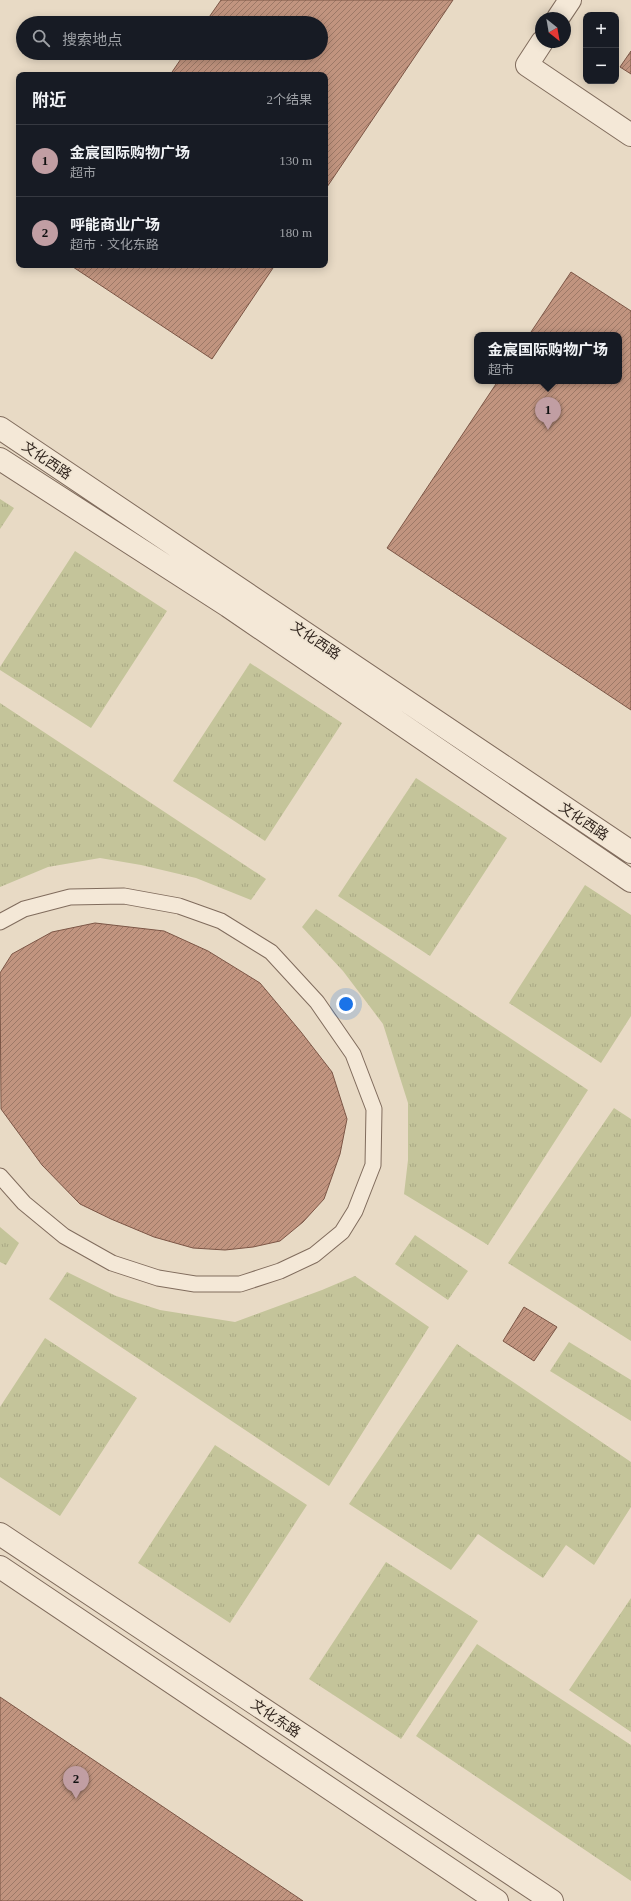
<!DOCTYPE html>
<html lang="zh">
<meta charset="utf-8">
<style>
:root{--surface:#171b24;--page:#242831;--text:#f1f3f6;--muted:#9ea1a6;--line:#363941;--accent:#c19ea3}
body{margin:0;font-family:"Times New Roman","Noto Sans SC",serif;background:var(--page);color:var(--text)}
.controls{position:absolute;right:12px;top:12px;display:grid;overflow:hidden;border-radius:8px;box-shadow:0 2px 10px #0003}
.controls button{width:36px;height:36px;display:grid;place-items:center;padding:0;border:0;border-bottom:1px solid var(--line);background:var(--surface);color:var(--text);font:20px sans-serif}
.compass{position:absolute;left:535px;top:12px;width:36px;height:36px;border-radius:50%;background:var(--surface);box-shadow:0 2px 10px #0003;rotate:149deg}
.you{position:absolute;left:346px;top:1004px;width:14px;height:14px;margin:-10px;border:3px solid #fff;border-radius:50%;background:#1a73e8;box-shadow:0 0 0 6px #1a73e833}
.badge{display:grid;place-items:center;width:26px;height:26px;border-radius:50%;background:var(--accent);color:#111;font-size:13px;font-weight:700}
.pin{position:absolute;translate:-50% -33px;filter:drop-shadow(0 1px 2px #0008)}
.pin::after{content:'';position:absolute;top:21px;width:14px;height:12px;background:inherit;clip-path:polygon(0 0,100% 0,50% 100%)}
.popup{position:absolute;left:474px;top:332px;width:148px;height:52px;box-sizing:border-box;display:grid;place-content:center;border-radius:8px;background:var(--surface);filter:drop-shadow(0 1px 3px #0005);font-size:13px;white-space:nowrap;color:var(--muted)}
.popup b{font-size:15px;color:var(--text)}
.popup::after{content:'';position:absolute;left:50%;top:100%;margin-left:-8px;border:8px solid transparent;border-top-color:var(--surface)}
.list{margin:0;padding:0;list-style:none}
h2{display:flex;justify-content:space-between;align-items:center;height:52px;margin:0;padding:0 16px;font-size:17px}
h2 small{font-size:13px;font-weight:400;color:var(--muted)}
.list li{display:grid;grid-template-columns:26px 1fr auto;gap:12px;align-items:center;box-sizing:border-box;height:72px;padding:0 16px;border-top:1px solid var(--line)}
.list b{display:block;font-size:15px;white-space:nowrap}
.list p{margin:0;font-size:13px;white-space:nowrap;color:var(--muted)}
.list em{font-size:13px;font-style:normal;color:var(--muted)}
.icon{flex:none;width:22px;height:22px;fill:none;stroke:currentColor;stroke-width:2;stroke-linecap:round;stroke-linejoin:round}
.map{position:relative;flex:none;width:631px;height:1901px;overflow:hidden}
.search{position:absolute;background:var(--surface);box-shadow:0 2px 10px #0003;left:16px;top:16px;width:312px;height:44px;display:flex;align-items:center;gap:10px;box-sizing:border-box;padding:0 14px;border-radius:22px;color:var(--muted);font-size:15px}
.panel{position:absolute;background:var(--surface);box-shadow:0 2px 10px #0003;left:16px;top:72px;width:312px;height:196px;border-radius:8px}
.map>svg:first-child{display:block}
.grass{fill:url(#grass-tufts)}
.building{fill:url(#building-hatch);stroke:#7c5646}
.lines{fill:none;stroke-linecap:round;stroke-linejoin:round}
.service-casing{stroke:#806c5d;stroke-width:17}
.minor-casing{stroke:#806c5d;stroke-width:24}
.tertiary-casing{stroke:#806c5d;stroke-width:24}
.service{stroke:#f4e8d7;stroke-width:15}
.minor{stroke:#f4e8d7;stroke-width:22}
.tertiary{stroke:#f4e8d7;stroke-width:22}
.labels{text-anchor:middle;stroke-width:3.5;stroke-linejoin:round;paint-order:stroke}
.street-label{font-size:14px;fill:#32261f;stroke:#f0e5d3}
</style>
<div class="map">
<svg width="631" height="1901" viewBox="0 0 631 1901">
<defs>
<pattern id="grass-tufts" width="24" height="20" patternUnits="userSpaceOnUse"><rect width="24" height="20" fill="#c4c49a"/><path d="M3 7l-1-3M5 7V3M7 7l1-3M15 17l-1-3M17 17v-4M19 17l1-3" fill="none" stroke="#a9a884"/></pattern>
<pattern id="building-hatch" width="6" height="6" patternUnits="userSpaceOnUse"><rect width="6" height="6" fill="#c1947f"/><path d="M-1 1l2-2M0 6l6-6M5 7l2-2" fill="none" stroke="#9d7967"/></pattern>
</defs>
<rect width="100%" height="100%" fill="#e8dac5"/>
<path class="grass" d="M 0,499 L 14,508 L 0,529 Z
M 75,551 L 167,611 L 91,728 L 0,670 L 0,667 Z
M 250,663 L 342,723 L 265,841 L 173,781 Z
M 0,703 L 266,879 L 251,900 L 196,878 L 141,865 L 100,858 L 48,867 L 0,887 Z
M 416,778 L 507,838 L 430,956 L 338,896 Z
M 585,885 L 631,915 L 631,1016 L 601,1063 L 509,1003 Z
M 316,909 L 588,1090 L 488,1245 L 404,1194 L 408,1160 L 408,1103 L 383,1024 L 343,971 L 302,927 Z
M 614,1108 L 631,1119 L 631,1341 L 508,1263 Z
M 0,1227 L 19,1243 L 6,1265 L 0,1262 Z
M 415,1235 L 468,1271 L 448,1300 L 395,1264 Z
M 67,1272 L 116,1296 L 160,1310 L 235,1322 L 322,1290 L 355,1276 L 429,1327 L 329,1486 L 49,1299 Z
M 45,1338 L 137,1398 L 60,1516 L 0,1477 L 0,1407 Z
M 569,1342 L 631,1380 L 631,1421 L 550,1371 Z
M 457,1344 L 631,1462 L 631,1507 L 594,1565 L 566,1545 L 543,1578 L 478,1534 L 451,1570 L 349,1504 Z
M 215,1445 L 307,1505 L 230,1623 L 138,1563 Z
M 386,1562 L 478,1621 L 401,1739 L 309,1679 Z
M 631,1598 L 631,1732 L 569,1690 Z
M 477,1644 L 631,1745 L 631,1881 L 416,1736 Z"/>
<path class="building" d="M 221,0 L 453,0 L 325,190 L 325,75 L 170,75 L 185,53 L 321,53 L 321,23 L 205,23 Z
M 631,51 L 631,74 L 620,67 Z
M 70,265 L 275,265 L 212,359 Z
M 571,272 L 631,311 L 631,710 L 387,548 L 498,381 L 619,381 L 619,335 L 529,335 Z
M 95,923 L 164,931 L 208,951 L 260,983 L 301,1032 L 332,1072 L 347,1119 L 340,1154 L 324,1199 L 303,1222 L 280,1241 L 253,1247 L 225,1250 L 193,1248 L 154,1237 L 111,1219 L 80,1204 L 42,1165 L 1,1109 L 0,973 L 12,954 L 52,932 Z
M 524,1307 L 557,1327 L 534,1361 L 503,1341 Z
M 0,1697 L 303,1901 L 0,1901 Z"/>
<g class="lines">
<defs>
<path id="service" d="M 0,922 L 24,909 L 70,897 L 124,896 L 179,906 L 221,921 L 271,952 L 317,1002 L 353,1054 L 374,1109 L 373,1165 L 355,1211 L 342,1232 L 314,1255 L 280,1271 L 240,1284 L 195,1284 L 158,1278 L 112,1263 L 64,1236 L 24,1203 L 0,1176"/>
<path id="minor" d="M 558,18 L 570,0
M 542,42 L 527,65 L 631,135"/>
<path id="tertiary" d="M 0,428 L 631,852
M 0,459 L 228,606 L 631,881
M 0,1534 L 552,1901
M 0,1567 L 497,1901"/>
</defs>
<use href="#service" class="service-casing"/>
<use href="#minor" class="minor-casing"/>
<use href="#tertiary" class="tertiary-casing"/>
<use href="#service" class="service"/>
<use href="#minor" class="minor"/>
<use href="#tertiary" class="tertiary"/>
</g>
<g class="labels">
<g class="street-label">
<text transform="translate(47 460) rotate(34)" y="5">文化西路</text>
<text transform="translate(316 640) rotate(34)" y="5">文化西路</text>
<text transform="translate(584 821) rotate(34)" y="5">文化西路</text>
<text transform="translate(276 1718) rotate(34)" y="5">文化东路</text>
</g>
</g>
</svg>
<div class="controls">
<button>+</button>
<button>−</button>
</div>
<svg class="compass" viewBox="-18 -18 36 36"><path d="M0-13l5 13h-10z" fill="#e53935"/><path d="M0 13l5-13h-10z" fill="#9ea1a6"/></svg>
<div class="you"></div>
<div class="pin badge" style="left:548px;top:430px">1</div>
<div class="popup"><b>金宸国际购物广场</b>超市</div>
<div class="pin badge" style="left:76px;top:1799px">2</div>
<div class="search"><svg class="icon" aria-label="search" viewBox="0 0 24 24"><circle cx="10" cy="10" r="6"/><path d="M15 15l6 6"/></svg>搜索地点</div>
<section class="panel">
<h2>附近<small>2个结果</small></h2>
<ul class="list">
<li><span class="badge">1</span><div><b>金宸国际购物广场</b><p>超市</p></div><em>130 m</em></li>
<li><span class="badge">2</span><div><b>呼能商业广场</b><p>超市 · 文化东路</p></div><em>180 m</em></li>
</ul>
</section>
</div>
